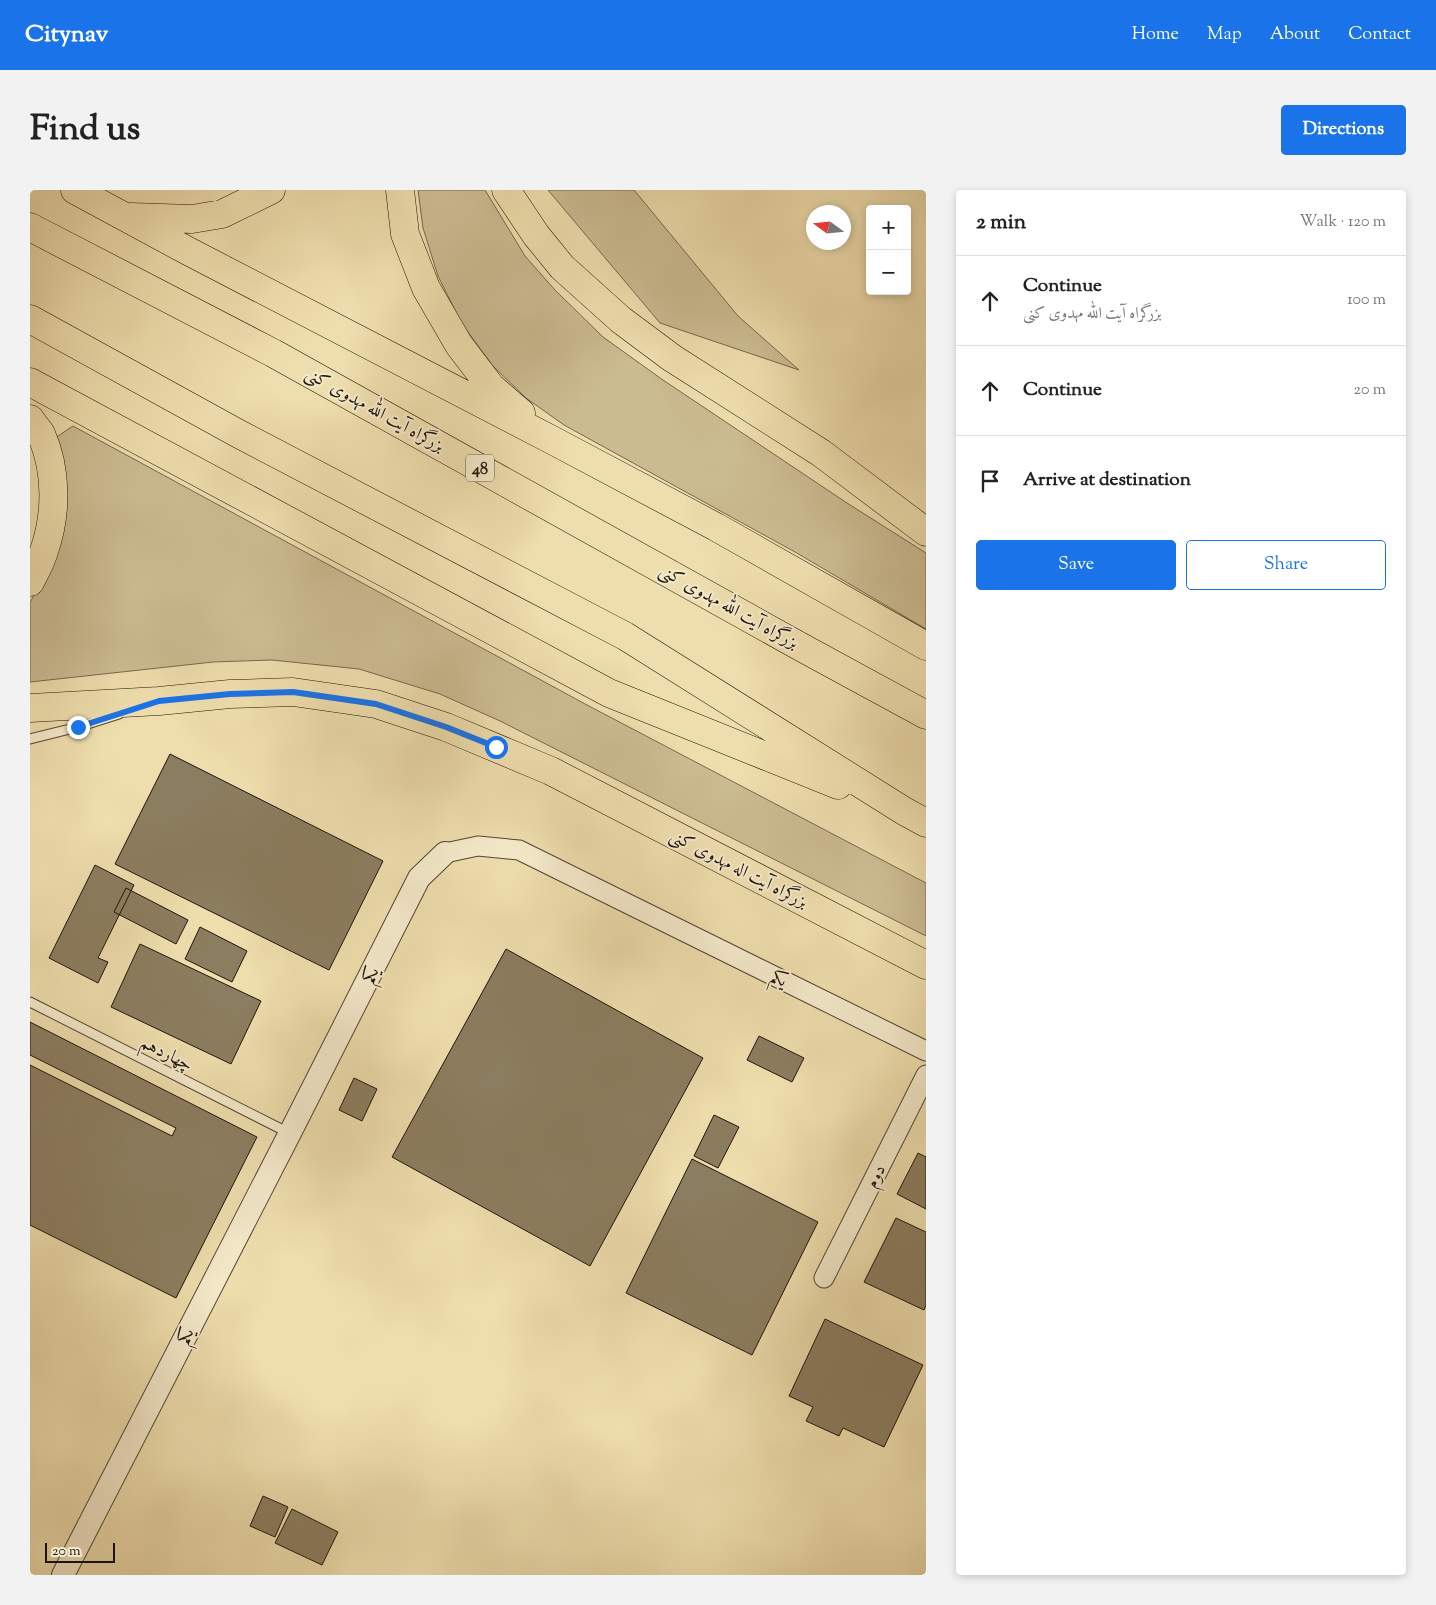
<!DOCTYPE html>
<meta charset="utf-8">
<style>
:root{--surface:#fff;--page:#f2f2f2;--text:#222;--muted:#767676;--line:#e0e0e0;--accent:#1a73e8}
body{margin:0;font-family:"Sorts Mill Goudy",Amiri,serif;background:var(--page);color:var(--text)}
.controls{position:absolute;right:15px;top:15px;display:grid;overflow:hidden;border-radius:5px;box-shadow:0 2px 8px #0003}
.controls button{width:45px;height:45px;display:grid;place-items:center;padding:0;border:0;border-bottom:1px solid var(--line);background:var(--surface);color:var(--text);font:25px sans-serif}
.compass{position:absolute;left:776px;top:15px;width:45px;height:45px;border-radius:50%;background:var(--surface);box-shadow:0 2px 8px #0003;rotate:285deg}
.scale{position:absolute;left:15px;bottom:12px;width:70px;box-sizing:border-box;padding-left:5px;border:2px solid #1f140a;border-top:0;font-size:14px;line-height:18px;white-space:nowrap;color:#1f140a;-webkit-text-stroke:4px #f4e9ca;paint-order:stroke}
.stop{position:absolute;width:15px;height:15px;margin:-11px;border:4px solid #1a73e8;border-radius:50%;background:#fff}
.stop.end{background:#1a73e8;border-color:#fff;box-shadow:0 1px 5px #0008}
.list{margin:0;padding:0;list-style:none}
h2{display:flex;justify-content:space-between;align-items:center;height:65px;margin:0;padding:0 20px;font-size:21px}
h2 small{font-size:16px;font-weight:400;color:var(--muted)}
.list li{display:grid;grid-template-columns:32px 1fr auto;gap:15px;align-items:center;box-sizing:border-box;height:90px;padding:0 20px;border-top:1px solid var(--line)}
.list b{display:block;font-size:19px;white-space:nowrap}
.list p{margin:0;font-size:16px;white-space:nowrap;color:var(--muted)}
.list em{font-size:16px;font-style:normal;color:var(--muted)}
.actions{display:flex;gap:10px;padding:15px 20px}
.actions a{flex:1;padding:11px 0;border:1px solid var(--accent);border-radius:5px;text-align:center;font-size:18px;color:var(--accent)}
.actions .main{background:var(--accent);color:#fff}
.icon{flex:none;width:28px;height:28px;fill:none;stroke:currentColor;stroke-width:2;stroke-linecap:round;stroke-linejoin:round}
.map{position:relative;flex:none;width:896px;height:1385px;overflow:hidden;border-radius:5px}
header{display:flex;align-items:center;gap:30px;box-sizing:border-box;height:70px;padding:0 25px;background:var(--accent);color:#fff}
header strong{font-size:24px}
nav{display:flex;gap:28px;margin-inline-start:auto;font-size:18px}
.intro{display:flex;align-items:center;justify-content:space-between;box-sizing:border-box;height:120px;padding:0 30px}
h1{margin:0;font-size:35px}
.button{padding:12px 22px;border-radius:5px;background:var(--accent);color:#fff;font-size:18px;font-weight:700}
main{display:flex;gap:30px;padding:0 30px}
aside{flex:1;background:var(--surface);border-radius:5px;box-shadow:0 2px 8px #0003}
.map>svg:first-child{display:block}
.green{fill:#cbbb91;stroke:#75684e}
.building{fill:#8b7d5f;stroke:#1f140a}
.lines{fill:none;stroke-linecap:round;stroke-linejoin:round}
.service-casing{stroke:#534633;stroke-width:11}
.minor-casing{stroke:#534633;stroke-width:21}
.tertiary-casing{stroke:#534633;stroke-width:24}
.primary-casing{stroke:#1f140a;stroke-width:29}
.trunk-casing{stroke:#1f140a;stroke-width:29}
.service{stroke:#f4e9ca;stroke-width:9}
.minor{stroke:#f4e9ca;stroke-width:19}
.tertiary{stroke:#f4e9ca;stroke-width:22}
.primary{stroke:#eeddad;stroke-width:28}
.trunk{stroke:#eeddad;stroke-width:28}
.route{stroke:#1a73e8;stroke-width:6}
.labels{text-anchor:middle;stroke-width:4;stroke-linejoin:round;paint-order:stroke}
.shield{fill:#f4e9ca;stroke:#5f5444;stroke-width:1}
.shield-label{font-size:16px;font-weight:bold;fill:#1f140a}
.street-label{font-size:18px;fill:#1f140a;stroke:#f4e9ca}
</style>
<header>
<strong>Citynav</strong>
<nav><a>Home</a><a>Map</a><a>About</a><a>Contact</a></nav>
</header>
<div class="intro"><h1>Find us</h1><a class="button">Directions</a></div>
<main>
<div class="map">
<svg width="896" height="1385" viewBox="0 0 896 1385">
<rect width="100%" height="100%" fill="#eeddad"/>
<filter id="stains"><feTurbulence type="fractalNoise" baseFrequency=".004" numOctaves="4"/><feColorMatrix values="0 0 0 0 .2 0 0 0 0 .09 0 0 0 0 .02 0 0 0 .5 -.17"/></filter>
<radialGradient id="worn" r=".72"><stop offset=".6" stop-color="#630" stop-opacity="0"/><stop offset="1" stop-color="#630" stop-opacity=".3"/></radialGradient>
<path class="green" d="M 388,0 L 455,0 L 495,66 L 525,100 L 573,147 L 633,190 L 817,313 L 896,363 L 896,439 L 765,362 L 534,235 L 496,208 L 463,176 L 432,134 L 408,86 L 393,38 Z
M 518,0 L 604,0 L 708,126 L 769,180 L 630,133 Z
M 43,236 L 557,515 L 896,693 L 896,746 L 470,531 L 410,504 L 329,479 L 242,470 L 183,472 L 0,492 L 0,413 L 22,367 L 22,250 Z"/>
<path class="building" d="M 140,564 L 353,671 L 299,780 L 85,674 Z
M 65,675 L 104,695 L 68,768 L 78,772 L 68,793 L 19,768 Z
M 96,698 L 158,730 L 146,754 L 84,722 Z
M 170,737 L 217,761 L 202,792 L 155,769 Z
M 110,754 L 231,811 L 201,874 L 81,817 Z
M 476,759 L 673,868 L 560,1076 L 362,967 Z
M 0,832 L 227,947 L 146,1108 L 0,1035 L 0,875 L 142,946 L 146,938 L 0,865 Z
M 729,846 L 774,868 L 762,892 L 717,870 Z
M 324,888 L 347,899 L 332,931 L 309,920 Z
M 684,925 L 709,937 L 688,978 L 664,966 Z
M 888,963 L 896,967 L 896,1019 L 867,1004 Z
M 662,969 L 788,1032 L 722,1165 L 596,1103 Z
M 866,1028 L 896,1042 L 896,1115 L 894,1120 L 834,1092 Z
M 795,1129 L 893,1175 L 854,1257 L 813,1238 L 809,1246 L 776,1231 L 783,1217 L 759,1206 Z
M 233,1306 L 258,1317 L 245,1347 L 220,1336 Z
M 262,1319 L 308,1342 L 292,1375 L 245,1353 Z"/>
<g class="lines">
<defs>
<path id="service" d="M 0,549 L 48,537 L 89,524
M 0,812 L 259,943"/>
<path id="minor" d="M 415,663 L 448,656 L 489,660 L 896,861
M 794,1088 L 896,885"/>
<path id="tertiary" d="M 33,1385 L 260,943 L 389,688 L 415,663"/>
<path id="primary" d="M 476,0 L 506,45 L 532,77 L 591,130 L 642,168 L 791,263 L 896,342
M 0,518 L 129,511 L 200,504 L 263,502 L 346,514 L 416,537 L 521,581 L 896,775"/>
<path id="trunk" d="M 45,0 L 158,61 L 522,250 L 686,337 L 896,456
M 370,0 L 375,44 L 396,98 L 429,155 L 461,197 L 491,223
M 101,27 L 162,29 L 192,24 L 241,0
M 0,37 L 243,163 L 771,457 L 896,525
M 0,129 L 209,244 L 595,446 L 874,621 L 896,633
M 0,192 L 579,503 L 808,595
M 0,229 C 3,234 8,239 11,244 C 27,280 27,324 14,361 C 11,372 5,382 0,392"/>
</defs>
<use href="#service" class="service-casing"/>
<use href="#minor" class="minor-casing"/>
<use href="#tertiary" class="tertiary-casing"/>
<use href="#primary" class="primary-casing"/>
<use href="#trunk" class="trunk-casing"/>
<use href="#service" class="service"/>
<use href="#minor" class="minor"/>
<use href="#tertiary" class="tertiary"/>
<use href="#primary" class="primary"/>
<use href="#trunk" class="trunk"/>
</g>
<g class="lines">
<path class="route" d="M 48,537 L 129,511 L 200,504 L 263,502 L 346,514 L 416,537 L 466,557"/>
</g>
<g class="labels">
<rect class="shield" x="436" y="264.5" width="28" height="27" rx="4"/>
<g class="shield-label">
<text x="450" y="284">48</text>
</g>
<g class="street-label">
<text transform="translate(345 219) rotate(29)" y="6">بزرگراه آیت الله مهدوی کنی</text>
<text transform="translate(699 416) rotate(29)" y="6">بزرگراه آیت الله مهدوی کنی</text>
<text transform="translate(709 678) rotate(27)" y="6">بزرگراه آیت اله مهدوی کنی</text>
<text transform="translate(340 785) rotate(-63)" y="6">یکم</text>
<text transform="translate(749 788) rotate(26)" y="6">یکم</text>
<text transform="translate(137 863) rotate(27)" y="6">چهاردهم</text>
<text transform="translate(845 986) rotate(-63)" y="6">دوم</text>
<text transform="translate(155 1146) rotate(-63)" y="6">یکم</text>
</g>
</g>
<rect width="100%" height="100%" filter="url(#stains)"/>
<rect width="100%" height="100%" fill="url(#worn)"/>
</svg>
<div class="controls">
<button>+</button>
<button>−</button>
</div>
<svg class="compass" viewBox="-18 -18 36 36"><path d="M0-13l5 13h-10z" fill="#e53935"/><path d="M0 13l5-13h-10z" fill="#767676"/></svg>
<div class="scale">20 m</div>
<div class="stop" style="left:466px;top:557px"></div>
<div class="stop end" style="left:48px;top:537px"></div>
</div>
<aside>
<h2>2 min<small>Walk · 120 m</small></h2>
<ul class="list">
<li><svg class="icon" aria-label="ahead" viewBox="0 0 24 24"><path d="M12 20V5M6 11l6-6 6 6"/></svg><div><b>Continue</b><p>بزرگراه آیت الله مهدوی کنی</p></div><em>100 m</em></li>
<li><svg class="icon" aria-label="ahead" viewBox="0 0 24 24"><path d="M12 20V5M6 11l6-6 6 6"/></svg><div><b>Continue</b></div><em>20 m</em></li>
<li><svg class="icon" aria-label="arrive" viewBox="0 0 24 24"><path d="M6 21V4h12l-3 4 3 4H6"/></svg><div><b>Arrive at destination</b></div></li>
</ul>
<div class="actions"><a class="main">Save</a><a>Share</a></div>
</aside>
</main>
